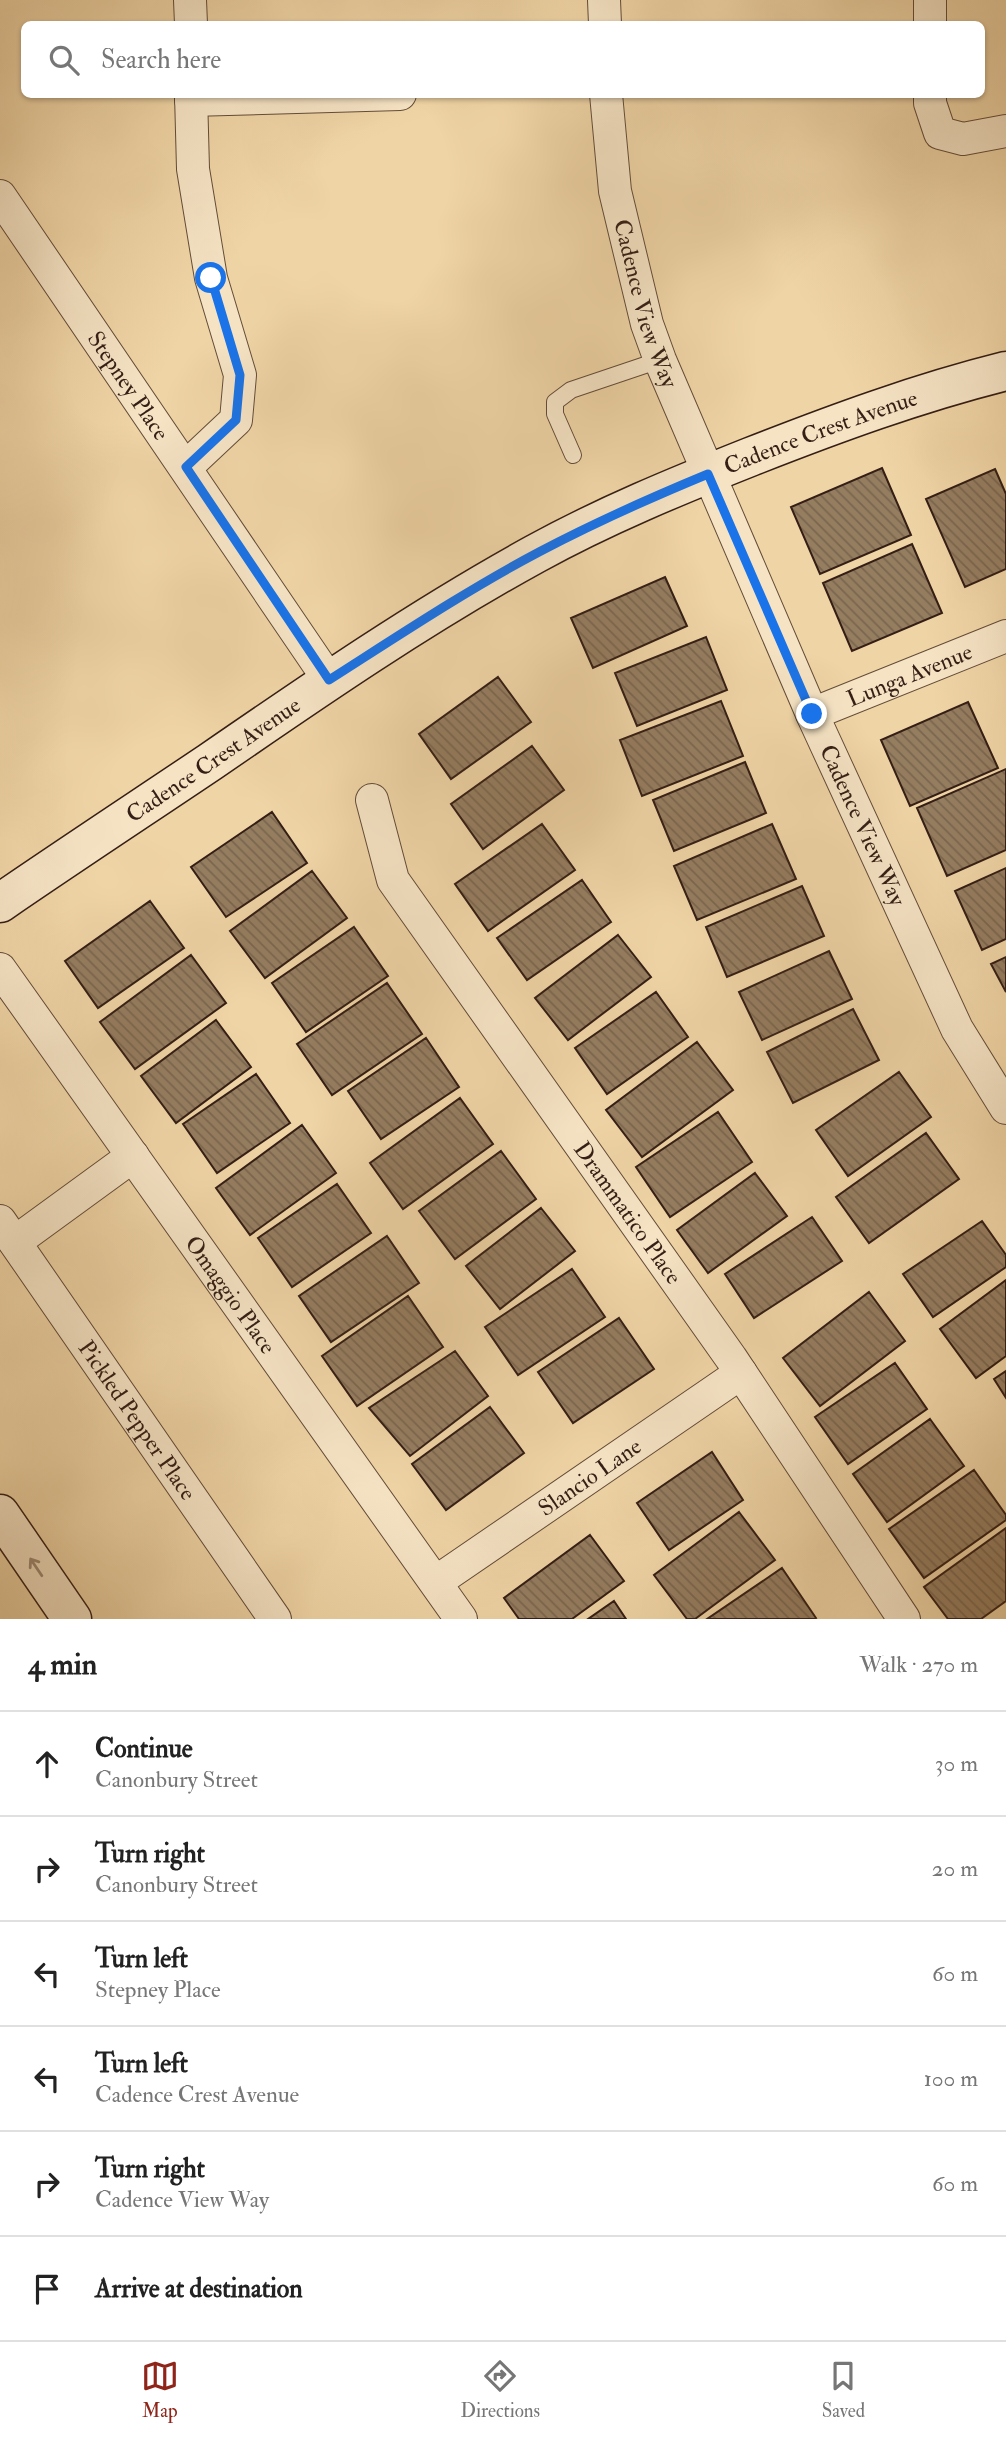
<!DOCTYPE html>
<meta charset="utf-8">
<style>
:root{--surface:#fff;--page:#f6f6f6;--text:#222;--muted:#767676;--line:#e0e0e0;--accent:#8f2418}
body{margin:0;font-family:"IM FELL Double Pica",serif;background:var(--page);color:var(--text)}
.stop{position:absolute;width:21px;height:21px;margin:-16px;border:5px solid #1a73e8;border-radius:50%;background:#fff}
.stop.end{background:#1a73e8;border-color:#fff;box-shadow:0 2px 7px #0008}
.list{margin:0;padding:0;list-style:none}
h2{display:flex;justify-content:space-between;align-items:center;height:91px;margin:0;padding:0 28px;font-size:30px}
h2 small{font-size:23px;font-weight:400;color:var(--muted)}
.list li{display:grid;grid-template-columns:46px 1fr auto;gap:21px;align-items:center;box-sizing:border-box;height:105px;padding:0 28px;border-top:2px solid var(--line)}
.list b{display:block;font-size:26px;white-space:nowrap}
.list p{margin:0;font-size:23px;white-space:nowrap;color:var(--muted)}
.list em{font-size:23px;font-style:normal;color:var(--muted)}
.icon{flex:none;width:38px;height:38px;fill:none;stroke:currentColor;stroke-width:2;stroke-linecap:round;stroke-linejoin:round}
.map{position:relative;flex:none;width:1006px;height:1619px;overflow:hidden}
.search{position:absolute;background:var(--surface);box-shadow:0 2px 5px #0004;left:21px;right:21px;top:21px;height:77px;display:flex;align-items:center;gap:18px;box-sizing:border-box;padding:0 24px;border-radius:10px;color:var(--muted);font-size:26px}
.sheet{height:721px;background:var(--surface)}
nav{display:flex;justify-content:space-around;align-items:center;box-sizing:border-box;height:98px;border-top:2px solid var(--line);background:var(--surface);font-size:19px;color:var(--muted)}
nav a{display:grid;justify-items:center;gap:4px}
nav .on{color:var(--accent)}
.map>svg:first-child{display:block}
.building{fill:url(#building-back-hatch);stroke:#341e15;stroke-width:2}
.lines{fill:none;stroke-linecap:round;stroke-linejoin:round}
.lane-casing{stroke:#634c39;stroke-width:18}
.street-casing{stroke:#634c39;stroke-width:34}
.secondary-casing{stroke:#341e15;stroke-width:41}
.lane{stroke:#f5e3c4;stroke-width:16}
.street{stroke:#f5e3c4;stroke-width:32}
.secondary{stroke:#f5e3c4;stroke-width:38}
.oneway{stroke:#9e8a75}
.route{stroke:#1a73e8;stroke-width:9}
.labels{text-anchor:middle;stroke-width:7;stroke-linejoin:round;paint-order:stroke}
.street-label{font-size:23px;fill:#341e15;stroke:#f5e3c4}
</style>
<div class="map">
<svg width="1006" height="1619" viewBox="0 0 1006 1619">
<defs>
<pattern id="building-back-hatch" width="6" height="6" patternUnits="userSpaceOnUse" patternTransform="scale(1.75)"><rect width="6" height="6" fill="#957d60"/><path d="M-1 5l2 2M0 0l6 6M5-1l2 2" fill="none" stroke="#7a664e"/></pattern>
</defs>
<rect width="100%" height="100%" fill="#efd4a5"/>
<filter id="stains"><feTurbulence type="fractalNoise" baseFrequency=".00286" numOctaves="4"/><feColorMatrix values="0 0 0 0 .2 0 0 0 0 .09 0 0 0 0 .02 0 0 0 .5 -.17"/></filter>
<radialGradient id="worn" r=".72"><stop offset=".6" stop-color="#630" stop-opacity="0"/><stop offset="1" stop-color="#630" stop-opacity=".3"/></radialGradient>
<path class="building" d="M 882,468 L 911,535 L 820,574 L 791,507 Z
M 995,469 L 1006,494 L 1006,569 L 965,587 L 926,499 Z
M 912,544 L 942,613 L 852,651 L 823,583 Z
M 665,577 L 687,626 L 593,668 L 571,618 Z
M 706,637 L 727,690 L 637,726 L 615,673 Z
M 498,677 L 531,722 L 451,779 L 419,734 Z
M 721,701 L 743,756 L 642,796 L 620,740 Z
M 968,702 L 998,768 L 910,806 L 881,740 Z
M 532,746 L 564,790 L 483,849 L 451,804 Z
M 745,762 L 766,813 L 674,851 L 653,800 Z
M 1006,769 L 1006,850 L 947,876 L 917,808 Z
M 272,812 L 307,863 L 226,917 L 191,867 Z
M 542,824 L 575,870 L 488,931 L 455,884 Z
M 772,824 L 796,879 L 697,920 L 674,866 Z
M 1006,868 L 1006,939 L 982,950 L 955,891 Z
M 312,871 L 347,918 L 265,978 L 230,931 Z
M 582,880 L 611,922 L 527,980 L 497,938 Z
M 802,886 L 824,936 L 727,977 L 706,927 Z
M 150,901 L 184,948 L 98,1008 L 65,961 Z
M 354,927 L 388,976 L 306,1032 L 272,983 Z
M 618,935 L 651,977 L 568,1040 L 535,998 Z
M 829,951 L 852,999 L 762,1040 L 739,992 Z
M 191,955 L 226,1003 L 135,1069 L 100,1022 Z
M 1006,957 L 1006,992 L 991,964 Z
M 387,983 L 422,1034 L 332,1095 L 297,1044 Z
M 656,992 L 688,1037 L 607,1094 L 575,1048 Z
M 853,1009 L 879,1060 L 793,1103 L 767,1052 Z
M 216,1020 L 251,1067 L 176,1123 L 141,1076 Z
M 426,1038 L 459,1087 L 381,1139 L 348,1091 Z
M 697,1042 L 733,1090 L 642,1157 L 606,1110 Z
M 899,1072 L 931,1117 L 848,1176 L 816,1130 Z
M 256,1074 L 290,1123 L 217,1173 L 183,1124 Z
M 460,1098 L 493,1144 L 403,1209 L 370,1163 Z
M 718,1112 L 752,1162 L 670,1217 L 636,1167 Z
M 302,1125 L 336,1173 L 250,1235 L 216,1188 Z
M 926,1133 L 959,1179 L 869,1243 L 836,1197 Z
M 501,1151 L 536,1199 L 455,1259 L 419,1211 Z
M 755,1173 L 787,1216 L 708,1273 L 677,1230 Z
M 337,1184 L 371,1233 L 292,1287 L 258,1238 Z
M 541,1208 L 575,1251 L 500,1309 L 466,1266 Z
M 812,1217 L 842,1261 L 754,1318 L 725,1274 Z
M 982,1221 L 1006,1255 L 1006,1267 L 933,1317 L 903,1274 Z
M 387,1236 L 419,1283 L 331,1342 L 299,1296 Z
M 572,1269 L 605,1317 L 518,1375 L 485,1327 Z
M 1006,1280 L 1006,1356 L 976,1378 L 940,1329 Z
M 869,1292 L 905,1341 L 820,1406 L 783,1358 Z
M 408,1296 L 443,1347 L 357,1406 L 322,1356 Z
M 619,1318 L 654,1369 L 573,1423 L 538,1372 Z
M 455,1351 L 488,1396 L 410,1456 L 369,1408 Z
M 895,1363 L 927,1409 L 848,1464 L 815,1417 Z
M 1006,1371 L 1006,1398 L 994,1379 Z
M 490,1407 L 524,1453 L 446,1510 L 412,1464 Z
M 930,1419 L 964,1466 L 887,1522 L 853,1474 Z
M 712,1452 L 743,1500 L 669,1550 L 637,1503 Z
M 974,1470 L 1006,1515 L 1006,1520 L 924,1578 L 889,1529 Z
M 739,1512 L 775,1560 L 695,1619 L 687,1619 L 654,1575 Z
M 1006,1528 L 1006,1601 L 981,1619 L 948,1619 L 924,1587 Z
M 590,1535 L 624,1581 L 572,1619 L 519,1619 L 504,1598 Z
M 782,1568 L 816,1618 L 814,1619 L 707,1619 Z
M 614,1601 L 626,1619 L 588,1619 Z"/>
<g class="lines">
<defs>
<path id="lane" d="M 573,455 L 555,414 L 555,402 L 571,390 L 660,360"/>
<g id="street">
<path d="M 190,0 L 191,24"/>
<path d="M 604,0 L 605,24"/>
<path d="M 930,0 L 930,24"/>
<path id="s1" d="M 606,94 L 615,191 L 647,324 L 660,360 L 812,714 L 957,1029 L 1006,1108"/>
<path d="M 930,94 L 930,103 L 940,133 L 963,139 L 1006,131"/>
<path d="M 191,100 L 400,94"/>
<path id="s2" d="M 0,196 L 329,680"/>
<path d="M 186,467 L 236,420 L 240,375 L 211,278 L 193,169 L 191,94"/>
<path id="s3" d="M 812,714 L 1006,636"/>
<path id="s4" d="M 372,800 L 393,880 L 731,1358 L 904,1619"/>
<path id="s5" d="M 0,969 L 461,1619"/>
<path id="s6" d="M 0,1221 L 275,1619"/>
<path d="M 15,1242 L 133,1156"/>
<path id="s7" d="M 436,1582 L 741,1373"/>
</g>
<g id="secondary">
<path id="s8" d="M 0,903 C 70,855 140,809 210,762 C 316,689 422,616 535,554 C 604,516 677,486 750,457 C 834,424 918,393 1006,371"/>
<path d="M 0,1514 L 72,1619"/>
</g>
</defs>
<use href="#lane" class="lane-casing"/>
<use href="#street" class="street-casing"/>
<use href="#secondary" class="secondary-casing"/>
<use href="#lane" class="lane"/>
<use href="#street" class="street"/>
<use href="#secondary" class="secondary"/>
</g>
<defs><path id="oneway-shaft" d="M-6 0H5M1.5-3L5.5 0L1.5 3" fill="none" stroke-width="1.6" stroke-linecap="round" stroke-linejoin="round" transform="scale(1.75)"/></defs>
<use class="oneway" href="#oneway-shaft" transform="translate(36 1567) rotate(-124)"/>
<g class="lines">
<path class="route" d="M 211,278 L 240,375 L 236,420 L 186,467 L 329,680 C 398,636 467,590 539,552 C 594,523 650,498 708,474 L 812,714"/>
</g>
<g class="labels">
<g class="street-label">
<text dy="8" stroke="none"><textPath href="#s1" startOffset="214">Cadence View Way</textPath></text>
<text dy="8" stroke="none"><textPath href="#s2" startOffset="229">Stepney Place</textPath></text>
<text dy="8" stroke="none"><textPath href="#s8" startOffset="950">Cadence Crest Avenue</textPath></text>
<text dy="8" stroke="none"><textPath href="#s3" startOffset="105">Lunga Avenue</textPath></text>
<text dy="8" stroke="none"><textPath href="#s8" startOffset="257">Cadence Crest Avenue</textPath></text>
<text dy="8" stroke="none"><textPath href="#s1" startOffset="780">Cadence View Way</textPath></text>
<text dy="8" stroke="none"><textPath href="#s4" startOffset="490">Drammatico Place</textPath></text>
<text dy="8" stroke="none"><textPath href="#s5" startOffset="399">Omaggio Place</textPath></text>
<text dy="8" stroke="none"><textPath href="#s6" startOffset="242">Pickled Pepper Place</textPath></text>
<text dy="8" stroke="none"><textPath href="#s7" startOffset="186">Slancio Lane</textPath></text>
</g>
</g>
<rect width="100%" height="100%" filter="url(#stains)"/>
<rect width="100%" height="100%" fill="url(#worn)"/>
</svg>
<div class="stop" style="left:211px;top:278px"></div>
<div class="stop end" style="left:812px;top:714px"></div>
<div class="search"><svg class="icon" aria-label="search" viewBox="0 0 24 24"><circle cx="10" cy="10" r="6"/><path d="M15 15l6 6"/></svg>Search here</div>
</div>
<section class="sheet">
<h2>4 min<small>Walk · 270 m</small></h2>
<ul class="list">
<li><svg class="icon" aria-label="ahead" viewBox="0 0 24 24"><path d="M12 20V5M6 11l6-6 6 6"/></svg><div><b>Continue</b><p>Canonbury Street</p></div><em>30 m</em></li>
<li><svg class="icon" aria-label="right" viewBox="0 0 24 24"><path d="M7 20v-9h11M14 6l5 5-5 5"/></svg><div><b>Turn right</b><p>Canonbury Street</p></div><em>20 m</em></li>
<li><svg class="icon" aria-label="left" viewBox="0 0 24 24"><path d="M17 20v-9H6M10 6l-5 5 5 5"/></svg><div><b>Turn left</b><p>Stepney Place</p></div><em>60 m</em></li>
<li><svg class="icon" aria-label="left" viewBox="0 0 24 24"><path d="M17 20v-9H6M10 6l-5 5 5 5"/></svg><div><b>Turn left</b><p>Cadence Crest Avenue</p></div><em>100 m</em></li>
<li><svg class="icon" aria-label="right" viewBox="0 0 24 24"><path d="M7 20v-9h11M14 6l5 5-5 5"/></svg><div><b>Turn right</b><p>Cadence View Way</p></div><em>60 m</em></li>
<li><svg class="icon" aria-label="arrive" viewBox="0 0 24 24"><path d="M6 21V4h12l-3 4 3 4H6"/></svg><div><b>Arrive at destination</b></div></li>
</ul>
</section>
<nav>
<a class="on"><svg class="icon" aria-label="map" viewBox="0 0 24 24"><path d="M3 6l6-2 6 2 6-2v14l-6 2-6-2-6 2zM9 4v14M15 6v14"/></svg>Map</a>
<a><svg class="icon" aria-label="directions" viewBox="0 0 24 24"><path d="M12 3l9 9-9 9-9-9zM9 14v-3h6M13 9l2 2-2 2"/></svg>Directions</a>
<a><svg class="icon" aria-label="saved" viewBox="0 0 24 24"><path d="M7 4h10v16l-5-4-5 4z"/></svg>Saved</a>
</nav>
